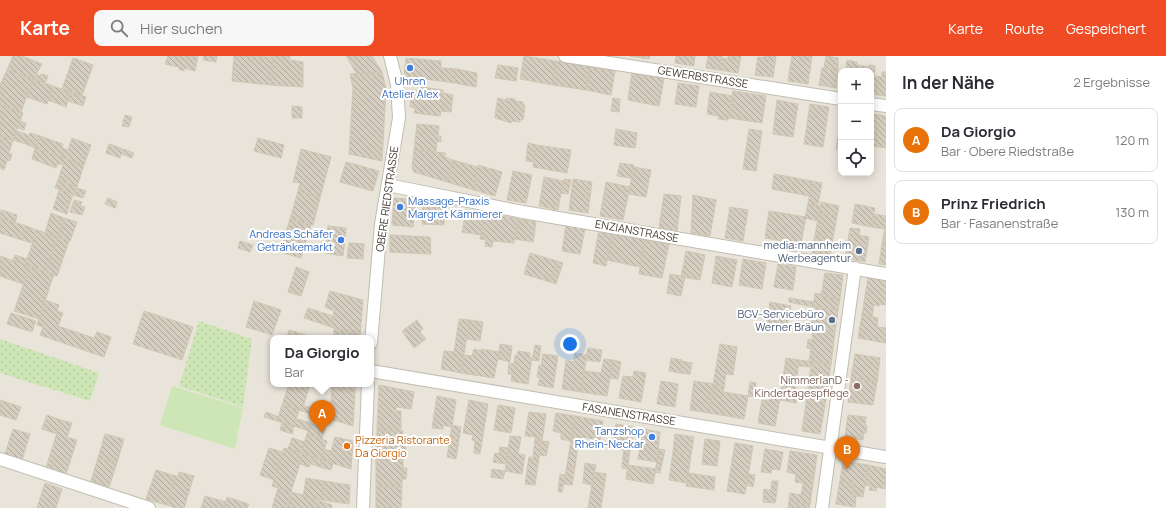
<!DOCTYPE html>
<html lang="de">
<meta charset="utf-8">
<style>
:root{--surface:#fff;--page:#f7f7f7;--text:#2b2b33;--muted:#7c7c81;--line:#e1e1e2;--accent:#ef4c26}
body{margin:0;font-family:Manrope,sans-serif;background:var(--page);color:var(--text)}
.controls{position:absolute;right:12px;top:12px;display:grid;overflow:hidden;border-radius:8px;box-shadow:0 2px 10px #0003}
.controls button{width:36px;height:36px;display:grid;place-items:center;padding:0;border:0;border-bottom:1px solid var(--line);background:var(--surface);color:var(--text);font:20px sans-serif}
.you{position:absolute;left:570px;top:288px;width:14px;height:14px;margin:-10px;border:3px solid #fff;border-radius:50%;background:#1a73e8;box-shadow:0 0 0 6px #1a73e833}
.badge{display:grid;place-items:center;width:26px;height:26px;border-radius:50%;background:var(--accent);color:#fff;font-size:13px;font-weight:700}
.pin{position:absolute;translate:-50% -33px;filter:drop-shadow(0 1px 2px #0008)}
.pin::after{content:'';position:absolute;top:21px;width:14px;height:12px;background:inherit;clip-path:polygon(0 0,100% 0,50% 100%)}
.popup{position:absolute;left:270px;top:279px;width:104px;height:52px;box-sizing:border-box;display:grid;place-content:center;border-radius:8px;background:var(--surface);filter:drop-shadow(0 1px 3px #0005);font-size:13px;white-space:nowrap;color:var(--muted)}
.popup b{font-size:15px;color:var(--text)}
.popup::after{content:'';position:absolute;left:50%;top:100%;margin-left:-8px;border:8px solid transparent;border-top-color:var(--surface)}
.list{margin:0;padding:0;list-style:none}
h2{display:flex;justify-content:space-between;align-items:center;height:52px;margin:0;padding:0 16px;font-size:17px}
h2 small{font-size:13px;font-weight:400;color:var(--muted)}
.list li{display:grid;grid-template-columns:26px 1fr auto;gap:12px;align-items:center;box-sizing:border-box;height:64px;margin:0 8px 8px;padding:0 8px;border:1px solid var(--line);border-radius:8px}
.list b{display:block;font-size:15px;white-space:nowrap}
.list p{margin:0;font-size:13px;white-space:nowrap;color:var(--muted)}
.list em{font-size:13px;font-style:normal;color:var(--muted)}
.icon{flex:none;width:22px;height:22px;fill:none;stroke:currentColor;stroke-width:2;stroke-linecap:round;stroke-linejoin:round}
.map{position:relative;flex:none;width:886px;height:452px;overflow:hidden}
header{display:flex;align-items:center;gap:24px;box-sizing:border-box;height:56px;padding:0 20px;background:var(--accent);color:#fff}
header strong{font-size:19px}
nav{display:flex;gap:22px;margin-inline-start:auto;font-size:14px}
.search{width:280px;height:36px;background:var(--page);display:flex;align-items:center;gap:10px;box-sizing:border-box;padding:0 14px;border-radius:8px;color:var(--muted);font-size:15px}
main{display:flex}
aside{flex:1;background:var(--surface)}
.map>svg:first-child{display:block}
.residential{fill:#e8e4d9;fill-rule:evenodd}
.park{fill:url(#park-dots)}
.pitch{fill:#cee6b5}
.building{fill:url(#building-back-hatch);stroke:#d0c6b4}
.lines{fill:none;stroke-linecap:round;stroke-linejoin:round}
.street-casing{stroke:#c2bdb0;stroke-width:14}
.street{stroke:#fff;stroke-width:12}
.shop-dot{fill:#3f7fe0;stroke:#fff;stroke-width:1.5}
.service-dot{fill:#5c6f8a;stroke:#fff;stroke-width:1.5}
.education-dot{fill:#8d6e63;stroke:#fff;stroke-width:1.5}
.food-dot{fill:#e8710a;stroke:#fff;stroke-width:1.5}
.labels{text-anchor:middle;stroke-width:4;stroke-linejoin:round;paint-order:stroke}
.street-label{font-size:11px;fill:#484238;stroke:#fff}
.shop-label{font-size:11px;fill:#366cbe;stroke:#fff;text-anchor:end}
.service-label{font-size:11px;fill:#4e5e75;stroke:#fff;text-anchor:end}
.education-label{font-size:11px;fill:#785e54;stroke:#fff;text-anchor:end}
.food-label{font-size:11px;fill:#c56008;stroke:#fff;text-anchor:start}
</style>
<header>
<strong>Karte</strong>
<div class="search"><svg class="icon" aria-label="search" viewBox="0 0 24 24"><circle cx="10" cy="10" r="6"/><path d="M15 15l6 6"/></svg>Hier suchen</div>
<nav><a>Karte</a><a>Route</a><a>Gespeichert</a></nav>
</header>
<main>
<div class="map">
<svg width="886" height="452" viewBox="0 0 886 452">
<defs>
<pattern id="park-dots" width="8" height="8" patternUnits="userSpaceOnUse"><rect width="8" height="8" fill="#cee6b5"/><path d="M2 2h.1M6 6h.1" fill="none" stroke="#b2c69c" stroke-width="1.8" stroke-linecap="round"/></pattern>
<pattern id="building-back-hatch" width="6" height="6" patternUnits="userSpaceOnUse"><rect width="6" height="6" fill="#d5cec0"/><path d="M-1 5l2 2M0 0l6 6M5-1l2 2" fill="none" stroke="#afa99d"/></pattern>
</defs>
<rect width="100%" height="100%" fill="#f4f2ea"/>
<path class="residential" d="M 0,0 L 886,0 L 886,452 L 0,452 ZM 841,15 L 871,15 L 871,117 L 841,117 ZM 273,282 L 371,282 L 371,328 L 273,328 Z"/>
<path class="park" d="M 199,265 L 252,283 L 243,351 L 179,330 Z
M 0,283 L 99,317 L 90,345 L 0,317 Z"/>
<path class="pitch" d="M 172,330 L 243,352 L 235,393 L 160,369 Z"/>
<path class="building" d="M 13,0 L 22,0 L 42,8 L 34,23 L 7,14 Z
M 168,0 L 198,0 L 195,15 L 184,12 L 184,15 L 179,13 L 179,11 L 165,8 Z
M 204,0 L 217,0 L 216,6 L 203,4 Z
M 234,0 L 273,1 L 271,29 L 232,25 Z
M 274,0 L 290,0 L 289,4 L 303,6 L 303,31 L 271,29 Z
M 346,0 L 372,0 L 382,16 L 357,18 Z
M 524,0 L 556,5 L 553,29 L 520,23 Z
M 630,0 L 650,0 L 649,3 Z
M 676,0 L 695,0 L 694,10 L 675,7 Z
M 708,0 L 722,0 L 719,14 L 706,12 Z
M 728,0 L 741,0 L 738,17 L 719,14 L 721,2 L 728,3 Z
M 764,0 L 776,0 L 773,21 L 755,19 L 758,1 L 764,2 Z
M 792,0 L 812,0 L 808,28 L 788,25 Z
M 826,0 L 838,2 L 838,15 L 824,12 Z
M 73,2 L 93,9 L 82,40 L 62,33 Z
M 406,2 L 441,5 L 441,12 L 456,13 L 455,27 L 404,20 Z
M 847,4 L 857,6 L 856,9 L 869,11 L 868,15 L 846,15 Z
M 556,5 L 590,11 L 586,34 L 553,29 Z
M 498,9 L 518,12 L 516,25 L 495,22 Z
M 869,9 L 875,10 L 874,20 L 882,21 L 882,16 L 886,16 L 886,40 L 871,38 L 871,15 L 868,15 Z
M 590,11 L 615,15 L 611,39 L 586,34 Z
M 822,12 L 838,15 L 836,32 L 819,29 Z
M 456,13 L 477,17 L 476,31 L 455,27 Z
M 7,14 L 33,23 L 21,56 L 0,49 L 0,29 Z
M 382,16 L 386,33 L 382,105 L 349,98 L 353,32 L 350,18 Z
M 632,16 L 664,22 L 659,50 L 628,44 Z
M 41,18 L 48,20 L 45,27 L 34,23 L 37,19 L 40,20 Z
M 33,23 L 53,30 L 47,48 L 27,41 Z
M 678,27 L 699,30 L 696,51 L 675,48 Z
M 53,30 L 71,36 L 66,51 L 48,44 Z
M 421,31 L 443,34 L 443,37 L 453,39 L 451,56 L 441,55 L 440,60 L 414,57 L 415,52 L 410,51 L 412,34 L 420,35 Z
M 733,35 L 766,40 L 762,67 L 729,62 Z
M 71,36 L 86,41 L 83,50 L 68,45 Z
M 710,36 L 732,40 L 728,64 L 718,63 L 719,60 L 707,58 Z
M 498,42 L 506,44 L 507,42 L 515,43 L 515,45 L 523,46 L 523,49 L 525,49 L 524,57 L 496,53 Z
M 613,42 L 620,43 L 619,56 L 611,55 Z
M 777,44 L 798,48 L 793,81 L 773,78 Z
M 810,48 L 829,51 L 823,91 L 804,88 Z
M 0,49 L 23,57 L 13,84 L 0,80 Z
M 292,50 L 302,51 L 302,62 L 292,62 Z
M 496,53 L 524,57 L 523,64 L 521,63 L 520,66 L 512,65 L 511,67 L 495,62 Z
M 874,58 L 886,60 L 886,92 L 871,90 L 871,78 Z
M 125,59 L 132,61 L 129,71 L 122,70 Z
M 841,62 L 841,94 L 836,93 Z
M 20,65 L 26,67 L 24,74 L 18,72 Z
M 417,68 L 439,70 L 438,80 L 441,80 L 441,86 L 437,85 L 436,96 L 414,94 Z
M 616,73 L 637,77 L 635,92 L 614,89 Z
M 749,73 L 762,75 L 756,115 L 743,113 Z
M 17,75 L 28,79 L 26,88 L 13,84 Z
M 30,77 L 40,80 L 35,92 L 26,88 Z
M 0,80 L 13,84 L 9,97 L 12,98 L 10,105 L 7,104 L 4,114 L 0,112 Z
M 40,80 L 63,88 L 62,92 L 68,94 L 72,82 L 91,89 L 84,109 L 35,92 Z
M 258,82 L 284,89 L 281,102 L 254,95 Z
M 528,87 L 536,89 L 534,106 L 526,105 Z
M 109,88 L 123,93 L 120,102 L 106,97 Z
M 536,89 L 571,94 L 567,117 L 533,111 Z
M 35,92 L 84,109 L 77,131 L 58,124 L 63,109 L 58,108 L 56,112 L 32,103 Z
M 123,93 L 134,97 L 132,102 L 121,98 Z
M 301,93 L 331,101 L 320,142 L 298,135 L 300,127 L 293,126 Z
M 414,94 L 445,97 L 445,101 L 453,104 L 447,126 L 414,116 L 412,112 Z
M 453,104 L 477,111 L 474,134 L 447,126 Z
M 346,106 L 379,115 L 373,135 L 340,126 Z
M 620,107 L 634,109 L 631,122 L 617,120 Z
M 478,109 L 502,116 L 495,140 L 474,134 Z
M 633,111 L 651,114 L 646,141 L 629,138 Z
M 513,115 L 532,119 L 526,147 L 507,144 Z
M 774,118 L 812,125 L 809,140 L 772,133 Z
M 544,121 L 563,125 L 558,154 L 539,150 Z
M 564,123 L 571,124 L 568,138 L 561,137 Z
M 573,123 L 592,126 L 588,157 L 569,154 Z
M 58,124 L 77,131 L 74,139 L 55,132 Z
M 812,125 L 822,127 L 818,150 L 808,148 Z
M 606,126 L 630,131 L 623,164 L 600,160 Z
M 77,132 L 86,135 L 83,142 L 74,139 Z
M 59,134 L 73,138 L 67,158 L 53,153 Z
M 298,135 L 320,142 L 313,169 L 290,163 Z
M 664,138 L 681,140 L 677,175 L 659,172 Z
M 693,139 L 716,144 L 710,180 L 691,177 Z
M 108,142 L 117,146 L 115,152 L 105,148 Z
M 394,142 L 416,144 L 413,171 L 392,169 Z
M 74,144 L 82,146 L 80,150 L 85,151 L 82,159 L 70,156 Z
M 423,146 L 445,147 L 444,169 L 422,168 Z
M 821,146 L 839,150 L 837,160 L 819,157 Z
M 808,148 L 820,150 L 817,165 L 805,162 Z
M 855,148 L 875,152 L 871,171 L 852,167 Z
M 730,151 L 748,154 L 743,185 L 725,182 Z
M 1,154 L 17,159 L 15,167 L 0,162 Z
M 466,154 L 485,157 L 481,179 L 462,176 Z
M 769,155 L 806,161 L 801,188 L 765,182 Z
M 51,157 L 64,162 L 58,181 L 45,177 Z
M 485,157 L 519,163 L 514,187 L 493,185 L 492,191 L 485,190 L 486,184 L 480,183 Z
M 819,157 L 837,160 L 833,182 L 815,179 Z
M 874,158 L 886,160 L 886,183 L 883,182 L 885,173 L 871,171 Z
M 1,162 L 26,170 L 22,184 L 0,177 Z
M 64,162 L 77,166 L 70,185 L 58,181 Z
M 290,163 L 311,169 L 301,202 L 280,196 Z
M 519,163 L 536,166 L 533,186 L 515,183 Z
M 26,170 L 37,174 L 32,187 L 22,184 Z
M 328,170 L 346,172 L 343,200 L 325,197 Z
M 566,170 L 585,173 L 580,198 L 562,195 Z
M 850,172 L 860,173 L 859,179 L 869,181 L 865,206 L 845,202 Z
M 37,174 L 58,181 L 46,216 L 25,209 Z
M 599,174 L 612,176 L 606,210 L 593,207 Z
M 612,177 L 645,184 L 640,211 L 607,204 Z
M 390,179 L 410,180 L 410,197 L 390,196 Z
M 815,179 L 833,182 L 830,200 L 812,197 Z
M 410,180 L 430,181 L 431,198 L 410,197 Z
M 58,181 L 69,185 L 57,220 L 46,216 Z
M 883,182 L 886,183 L 886,209 L 879,208 Z
M 645,184 L 669,188 L 662,222 L 639,218 Z
M 240,185 L 253,189 L 250,196 L 238,192 Z
M 349,187 L 364,188 L 363,203 L 347,202 Z
M 686,195 L 705,199 L 700,224 L 681,221 Z
M 530,197 L 557,205 L 550,226 L 524,218 Z
M 15,199 L 27,203 L 25,209 L 13,205 Z
M 0,200 L 30,210 L 23,228 L 0,220 Z
M 716,200 L 737,204 L 732,231 L 712,227 Z
M 743,203 L 766,207 L 762,233 L 739,229 Z
M 557,205 L 563,207 L 556,228 L 550,226 Z
M 778,208 L 796,211 L 793,234 L 774,231 Z
M 30,210 L 54,218 L 39,263 L 14,255 Z
M 296,211 L 309,216 L 301,240 L 288,236 Z
M 825,217 L 843,219 L 840,243 L 821,240 Z
M 670,218 L 685,221 L 681,240 L 667,237 Z
M 868,221 L 886,224 L 886,249 L 880,248 L 879,250 L 874,249 L 872,261 L 862,259 Z
M 330,235 L 363,244 L 360,280 L 331,271 L 334,255 L 325,251 Z
M 815,237 L 822,238 L 821,240 L 840,243 L 838,254 L 813,251 Z
M 789,242 L 814,246 L 813,251 L 789,246 Z
M 45,244 L 59,249 L 57,255 L 63,257 L 58,270 L 94,282 L 97,276 L 111,281 L 104,301 L 40,279 L 43,271 L 37,269 Z
M 254,245 L 281,254 L 272,279 L 246,271 Z
M 770,246 L 791,250 L 786,274 L 766,271 Z
M 816,251 L 838,254 L 835,276 L 813,272 L 814,268 L 811,267 L 812,259 L 815,259 Z
M 308,252 L 333,260 L 331,271 L 304,262 Z
M 144,255 L 193,271 L 182,304 L 133,288 Z
M 11,257 L 36,265 L 32,276 L 7,268 Z
M 862,259 L 878,262 L 877,271 L 886,272 L 886,287 L 858,282 Z
M 459,263 L 470,264 L 465,292 L 455,290 Z
M 417,264 L 423,273 L 420,276 L 426,283 L 414,292 L 402,275 Z
M 470,264 L 483,266 L 480,285 L 467,283 Z
M 802,270 L 813,272 L 813,276 L 801,274 Z
M 334,272 L 360,280 L 360,282 L 334,282 Z
M 813,272 L 835,276 L 831,308 L 809,305 L 811,293 L 807,292 L 808,283 L 812,284 Z
M 289,274 L 312,281 L 312,282 L 287,282 Z
M 500,288 L 512,290 L 510,306 L 498,303 Z
M 720,288 L 737,291 L 733,319 L 726,318 L 724,331 L 713,329 Z
M 535,289 L 541,290 L 539,305 L 532,304 Z
M 455,290 L 465,292 L 461,317 L 441,313 L 444,295 L 454,296 Z
M 588,292 L 602,294 L 600,306 L 586,304 Z
M 474,293 L 481,295 L 481,293 L 499,296 L 494,322 L 461,317 L 464,299 L 472,300 Z
M 518,295 L 530,297 L 530,302 L 532,302 L 528,328 L 511,325 L 512,318 L 508,318 L 509,307 L 514,308 L 515,299 L 517,300 Z
M 575,297 L 587,299 L 581,336 L 562,333 L 566,304 L 574,306 Z
M 543,298 L 558,300 L 553,332 L 538,329 L 540,322 L 537,321 L 539,309 L 541,310 Z
M 855,298 L 880,302 L 877,326 L 851,322 Z
M 671,302 L 682,304 L 680,317 L 669,315 Z
M 786,302 L 799,304 L 795,338 L 781,336 Z
M 604,303 L 613,304 L 607,340 L 581,336 L 584,315 L 601,317 Z
M 613,304 L 621,306 L 618,323 L 610,322 Z
M 799,304 L 831,308 L 826,343 L 807,340 L 811,311 L 799,310 Z
M 682,305 L 692,307 L 690,318 L 680,317 Z
M 634,315 L 646,317 L 641,346 L 619,342 L 623,320 L 633,321 Z
M 851,322 L 877,326 L 873,349 L 848,346 Z
M 661,325 L 678,328 L 675,351 L 657,348 Z
M 694,325 L 714,328 L 709,357 L 690,354 Z
M 750,326 L 756,327 L 754,341 L 748,340 Z
M 289,328 L 310,328 L 302,355 L 282,349 Z
M 327,328 L 356,328 L 355,336 L 332,331 L 326,329 Z
M 379,329 L 414,336 L 411,353 L 396,351 L 396,355 L 401,355 L 401,375 L 377,375 Z
M 713,329 L 724,331 L 723,336 L 748,340 L 744,363 L 709,357 Z
M 332,331 L 355,336 L 353,370 L 330,363 Z
M 781,336 L 797,339 L 796,347 L 780,344 Z
M 437,340 L 456,344 L 452,371 L 443,369 L 443,373 L 432,372 Z
M 770,340 L 780,342 L 775,370 L 758,367 L 762,344 L 769,345 Z
M 807,340 L 826,343 L 820,378 L 802,375 Z
M 0,344 L 21,351 L 16,364 L 0,359 Z
M 469,344 L 488,348 L 480,398 L 474,397 L 475,385 L 472,384 L 473,379 L 463,377 Z
M 282,349 L 299,354 L 294,370 L 277,365 Z
M 498,349 L 515,352 L 511,377 L 494,374 Z
M 304,350 L 322,355 L 320,361 L 302,355 Z
M 266,356 L 279,361 L 277,365 L 264,361 Z
M 529,356 L 546,358 L 542,385 L 535,384 L 536,381 L 525,380 Z
M 556,357 L 575,360 L 571,385 L 561,383 L 561,377 L 553,375 Z
M 47,359 L 61,364 L 57,378 L 42,373 Z
M 848,359 L 866,361 L 865,369 L 867,370 L 866,377 L 864,377 L 863,384 L 845,381 Z
M 575,360 L 603,365 L 600,384 L 582,381 L 581,389 L 578,389 L 575,411 L 567,409 Z
M 297,363 L 311,367 L 309,375 L 294,370 Z
M 61,364 L 72,367 L 67,381 L 77,384 L 66,418 L 46,412 Z
M 282,367 L 294,370 L 292,378 L 280,374 Z
M 311,368 L 325,373 L 322,383 L 307,378 Z
M 616,368 L 634,371 L 629,401 L 623,400 L 624,394 L 612,392 Z
M 452,369 L 461,371 L 459,384 L 450,382 Z
M 13,373 L 30,378 L 22,404 L 5,398 Z
M 643,373 L 660,376 L 657,406 L 638,403 Z
M 377,375 L 403,375 L 403,385 L 405,385 L 406,395 L 403,395 L 403,403 L 376,403 Z
M 105,378 L 124,383 L 117,407 L 98,402 Z
M 307,378 L 327,385 L 321,403 L 301,397 Z
M 675,378 L 694,381 L 691,399 L 673,396 Z
M 510,380 L 521,381 L 518,398 L 525,399 L 522,418 L 505,415 Z
M 335,381 L 353,385 L 351,413 L 328,406 Z
M 292,382 L 305,386 L 301,397 L 288,393 Z
M 450,382 L 459,384 L 456,403 L 447,401 Z
M 705,383 L 720,385 L 717,410 L 702,408 Z
M 535,384 L 542,385 L 539,402 L 533,401 Z
M 542,385 L 549,386 L 546,400 L 540,399 Z
M 735,387 L 753,390 L 745,438 L 727,435 Z
M 500,391 L 508,392 L 506,408 L 493,406 L 495,397 L 499,398 Z
M 269,392 L 283,396 L 274,424 L 260,419 Z
M 284,392 L 303,398 L 291,436 L 272,430 Z
M 324,393 L 331,395 L 328,406 L 321,403 Z
M 659,393 L 665,394 L 660,417 L 655,416 Z
M 765,393 L 783,396 L 780,414 L 772,413 L 771,417 L 761,416 Z
M 790,395 L 817,399 L 814,421 L 805,420 L 803,427 L 795,426 L 796,418 L 787,416 Z
M 673,396 L 691,399 L 687,427 L 669,424 Z
M 303,398 L 313,401 L 309,411 L 300,408 Z
M 623,400 L 629,401 L 628,413 L 622,412 Z
M 313,401 L 322,404 L 320,411 L 311,408 Z
M 529,401 L 539,402 L 535,429 L 525,428 Z
M 98,402 L 117,407 L 109,431 L 91,425 Z
M 376,403 L 403,403 L 403,412 L 407,412 L 406,423 L 402,423 L 402,431 L 376,431 Z
M 322,404 L 333,407 L 331,414 L 320,411 Z
M 843,405 L 868,409 L 863,441 L 852,439 L 854,427 L 840,425 Z
M 585,407 L 596,409 L 592,429 L 583,427 Z
M 567,409 L 575,411 L 572,429 L 564,428 Z
M 628,409 L 656,413 L 653,428 L 626,423 Z
M 868,409 L 886,413 L 885,433 L 877,431 L 876,435 L 869,434 L 870,430 L 865,429 Z
M 492,413 L 505,415 L 503,423 L 491,421 Z
M 156,414 L 176,420 L 167,449 L 146,443 Z
M 179,416 L 194,420 L 184,452 L 175,452 L 167,449 L 176,420 L 178,421 Z
M 594,416 L 606,418 L 601,452 L 588,452 Z
M 688,417 L 715,421 L 714,434 L 686,430 Z
M 560,418 L 565,419 L 562,436 L 558,436 Z
M 748,418 L 755,419 L 753,431 L 747,429 Z
M 805,420 L 814,421 L 810,448 L 789,445 L 790,437 L 801,439 Z
M 306,422 L 324,425 L 321,444 L 303,441 Z
M 324,425 L 350,429 L 349,448 L 321,444 Z
M 772,425 L 778,425 L 777,435 L 771,434 Z
M 840,425 L 854,427 L 852,439 L 856,439 L 855,451 L 836,448 Z
M 45,427 L 62,433 L 56,452 L 37,452 Z
M 376,431 L 402,431 L 401,452 L 376,452 Z
M 278,432 L 291,436 L 287,452 L 272,452 Z
M 764,433 L 777,435 L 775,447 L 763,446 Z
M 291,436 L 303,439 L 303,441 L 313,443 L 332,449 L 331,452 L 287,452 Z
M 205,440 L 226,446 L 224,452 L 201,452 Z
M 227,441 L 249,448 L 247,452 L 224,452 Z
M 789,445 L 810,448 L 809,452 L 788,452 Z"/>
<g class="lines">
<defs>
<path id="street" d="M 565,0 L 841,43
M 871,48 L 886,50
M 388,129 L 523,156 L 886,218
M 371,287 L 381,168 L 399,62 L 397,28 L 390,0
M 371,315 L 886,401
M 0,403 L 149,452
M 363,452 L 368,328
M 822,452 L 855,212"/>
</defs>
<use href="#street" class="street-casing"/>
<use href="#street" class="street"/>
</g>
<g class="shop-dot">
<circle cx="410" cy="12" r="4"/>
<circle cx="400" cy="151" r="4"/>
<circle cx="341" cy="184" r="4"/>
<circle cx="652" cy="381" r="4"/>
</g>
<g class="service-dot">
<circle cx="859" cy="195" r="4"/>
<circle cx="832" cy="264" r="4"/>
</g>
<circle class="education-dot" cx="857" cy="330" r="4"/>
<circle class="food-dot" cx="347" cy="390" r="4"/>
<g class="labels">
<g class="street-label">
<text transform="translate(703 21) rotate(9)" y="4">GEWERBSTRASSE</text>
<text transform="translate(387 143) rotate(-82)" y="4">OBERE RIEDSTRASSE</text>
<text transform="translate(637 175) rotate(10)" y="4">ENZIANSTRASSE</text>
<text transform="translate(629 358) rotate(9)" y="4">FASANENSTRASSE</text>
</g>
<g class="shop-label">
<text x="410" y="29" text-anchor="middle">Uhren<tspan x="410" dy="13">Atelier Alex</tspan></text>
<text x="408" y="149" text-anchor="start">Massage-Praxis<tspan x="408" dy="13">Margret Kämmerer</tspan></text>
<text x="333" y="182">Andreas Schäfer<tspan x="333" dy="13">Getränkemarkt</tspan></text>
<text x="644" y="379">Tanzshop<tspan x="644" dy="13">Rhein-Neckar</tspan></text>
</g>
<g class="service-label">
<text x="851" y="193">media:mannheim<tspan x="851" dy="13">Werbeagentur</tspan></text>
<text x="824" y="262">BGV-Servicebüro<tspan x="824" dy="13">Werner Bräun</tspan></text>
</g>
<g class="education-label">
<text x="849" y="328">NimmerlanD -<tspan x="849" dy="13">Kindertagespflege</tspan></text>
</g>
<g class="food-label">
<text x="355" y="388">Pizzeria Ristorante<tspan x="355" dy="13">Da Giorgio</tspan></text>
</g>
</g>
</svg>
<div class="controls">
<button>+</button>
<button>−</button>
<button><svg class="icon" aria-label="locate" viewBox="0 0 24 24"><circle cx="12" cy="12" r="6"/><path d="M12 2v4M12 18v4M2 12h4M18 12h4"/></svg></button>
</div>
<div class="you"></div>
<div class="pin badge" style="left:322px;top:377px;background:#e8710a">A</div>
<div class="popup"><b>Da Giorgio</b>Bar</div>
<div class="pin badge" style="left:847px;top:413px;background:#e8710a">B</div>
</div>
<aside>
<h2>In der Nähe<small>2 Ergebnisse</small></h2>
<ul class="list">
<li><span class="badge" style="background:#e8710a">A</span><div><b>Da Giorgio</b><p>Bar · Obere Riedstraße</p></div><em>120 m</em></li>
<li><span class="badge" style="background:#e8710a">B</span><div><b>Prinz Friedrich</b><p>Bar · Fasanenstraße</p></div><em>130 m</em></li>
</ul>
</aside>
</main>
